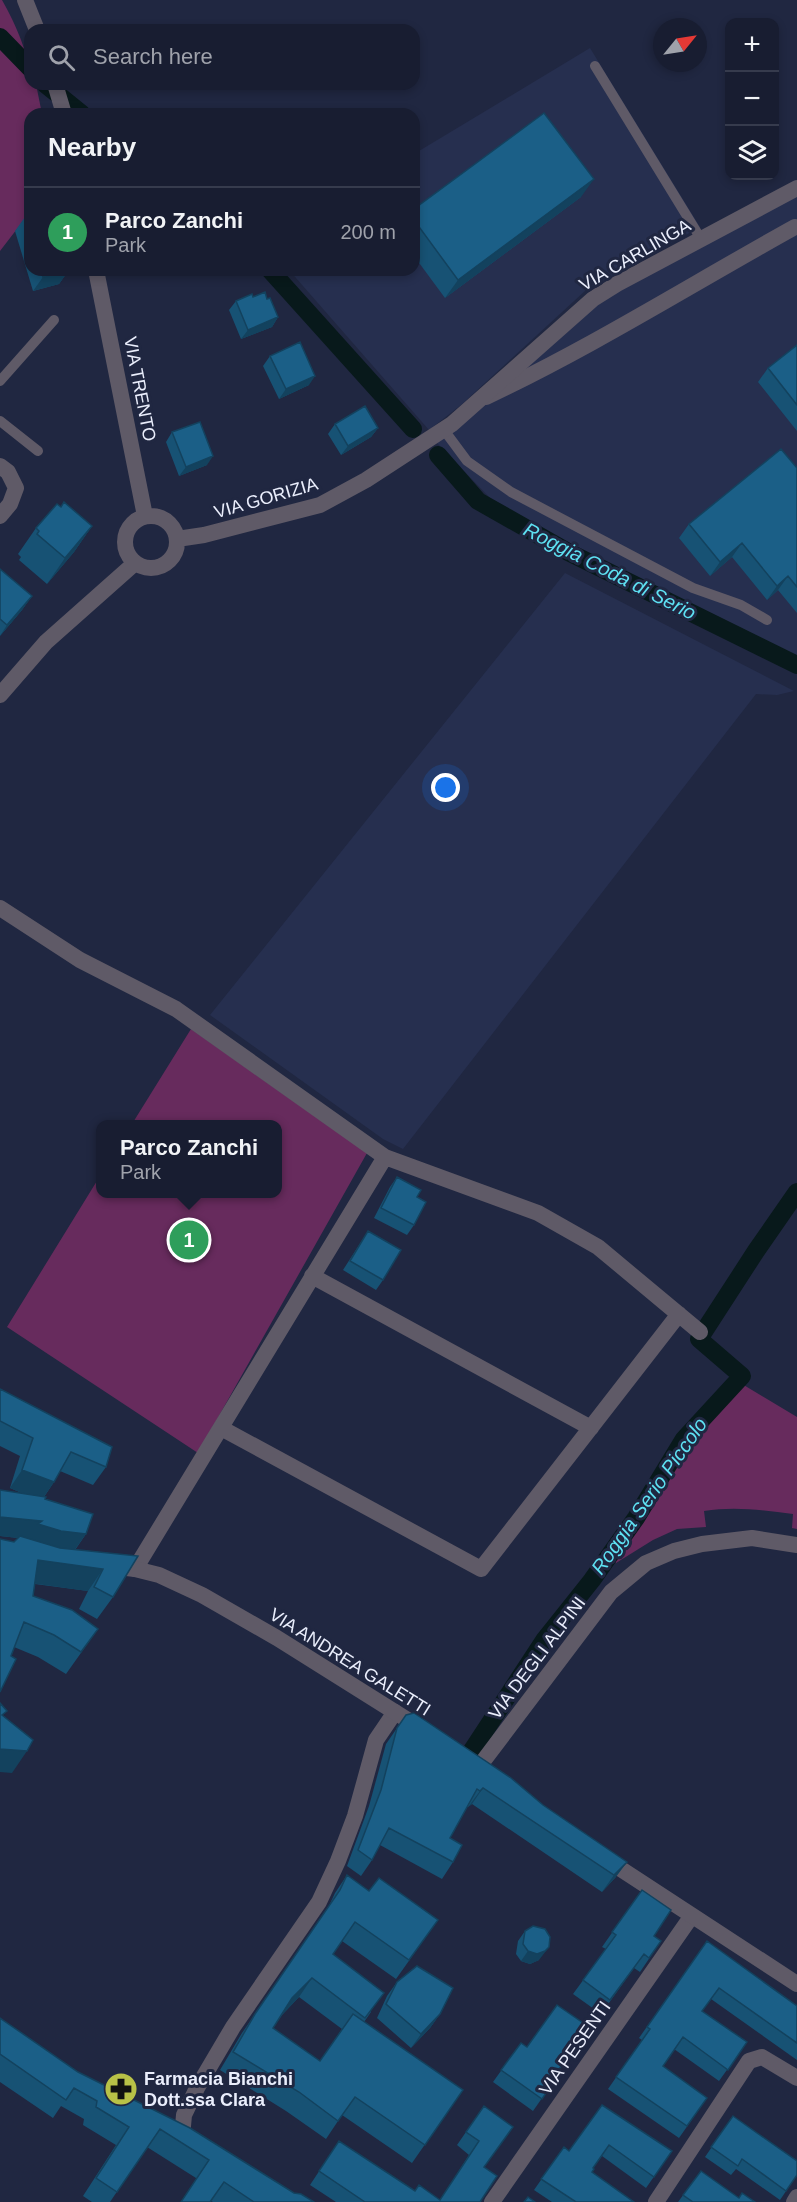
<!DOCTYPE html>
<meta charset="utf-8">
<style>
:root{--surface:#181d31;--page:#212639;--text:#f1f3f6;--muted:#9fa2ab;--line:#363b4d;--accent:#b8c147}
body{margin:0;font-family:Arial,sans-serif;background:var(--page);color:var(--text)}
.controls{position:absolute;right:18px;top:18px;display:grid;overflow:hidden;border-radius:12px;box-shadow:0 3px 9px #0003}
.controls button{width:54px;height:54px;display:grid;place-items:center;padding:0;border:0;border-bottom:2px solid var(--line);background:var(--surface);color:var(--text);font:30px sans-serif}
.compass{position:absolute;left:653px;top:18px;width:54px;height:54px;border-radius:50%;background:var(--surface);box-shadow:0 3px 9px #0003;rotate:60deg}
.you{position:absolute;left:446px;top:788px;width:21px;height:21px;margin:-15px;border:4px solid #fff;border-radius:50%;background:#1a73e8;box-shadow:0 0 0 9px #1a73e833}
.badge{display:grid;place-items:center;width:39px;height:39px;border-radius:50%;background:var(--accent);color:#fff;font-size:20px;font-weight:700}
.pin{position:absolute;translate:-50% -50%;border:3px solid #fff;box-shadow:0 2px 6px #0006}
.popup{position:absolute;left:96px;top:1120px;width:186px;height:78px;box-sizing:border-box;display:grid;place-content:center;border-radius:12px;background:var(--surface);filter:drop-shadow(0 2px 4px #0005);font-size:20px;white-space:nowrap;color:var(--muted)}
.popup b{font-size:22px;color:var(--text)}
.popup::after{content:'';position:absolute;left:50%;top:100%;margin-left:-12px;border:12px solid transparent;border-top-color:var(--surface)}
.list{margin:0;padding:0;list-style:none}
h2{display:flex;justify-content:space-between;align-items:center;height:78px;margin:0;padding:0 24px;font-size:26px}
h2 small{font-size:20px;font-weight:400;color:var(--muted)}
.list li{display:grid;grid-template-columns:39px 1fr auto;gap:18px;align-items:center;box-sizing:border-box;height:90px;padding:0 24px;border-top:2px solid var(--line)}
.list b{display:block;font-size:22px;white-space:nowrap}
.list p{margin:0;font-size:20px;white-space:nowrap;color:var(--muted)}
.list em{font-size:20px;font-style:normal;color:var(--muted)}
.icon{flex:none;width:33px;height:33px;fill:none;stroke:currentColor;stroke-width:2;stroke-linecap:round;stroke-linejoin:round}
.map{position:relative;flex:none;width:797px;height:2202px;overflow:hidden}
.search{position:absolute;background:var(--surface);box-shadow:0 3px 9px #0003;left:24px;top:24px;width:396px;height:66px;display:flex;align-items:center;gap:15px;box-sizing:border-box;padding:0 21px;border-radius:18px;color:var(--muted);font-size:22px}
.panel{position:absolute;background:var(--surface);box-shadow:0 3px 9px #0003;left:24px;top:108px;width:396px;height:168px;border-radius:18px}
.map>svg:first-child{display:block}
.built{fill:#262f4f}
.green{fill:#672b5d}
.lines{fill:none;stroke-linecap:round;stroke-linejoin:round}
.canal{stroke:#08191b;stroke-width:18}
.service{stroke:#5f5a67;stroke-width:10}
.minor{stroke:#5f5a67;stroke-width:16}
.tertiary{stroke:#5f5a67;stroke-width:16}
.wall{fill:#175274;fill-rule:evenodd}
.shaded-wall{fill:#13425e}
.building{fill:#1b5f87;stroke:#13425e;stroke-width:1.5}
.labels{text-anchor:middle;stroke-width:6;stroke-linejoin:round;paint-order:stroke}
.street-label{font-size:18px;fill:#eaeefc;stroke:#202741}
.poi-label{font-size:18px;font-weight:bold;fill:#eaeefc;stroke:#202741;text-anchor:start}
.water-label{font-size:20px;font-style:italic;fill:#5ee1f3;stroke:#202741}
</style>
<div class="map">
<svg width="797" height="2202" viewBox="0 0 797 2202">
<rect width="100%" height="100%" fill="#202741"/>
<path class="built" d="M 590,48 L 700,227 L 586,290 L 461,405 L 429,430 L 289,270 L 414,270 L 414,154 Z
M 797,191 L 797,656 L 570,543 L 490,498 L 437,443 L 594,302 Z
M 565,573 L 794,691 L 777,695 L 756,694 L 403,1149 L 383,1139 L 210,1015 Z"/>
<path class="green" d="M 0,0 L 2,0 C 16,25 30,55 30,84 L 36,84 L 42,114 L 30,114 L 30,212 L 0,251 Z
M 191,1029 L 367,1153 L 198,1453 L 7,1327 L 100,1176 L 100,1194 L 278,1194 L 278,1124 L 132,1124 Z
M 742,1384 L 797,1417 L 797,1529 L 792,1528 L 793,1514 C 763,1510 734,1506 704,1511 L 706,1527 L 677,1529 L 653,1540 L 616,1563 L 613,1557 L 642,1520 L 687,1445 Z"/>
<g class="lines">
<path class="canal" d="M 0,37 L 30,68
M 45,84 L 82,114
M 270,270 L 413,429
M 438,455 L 478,501 L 568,552 L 797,665
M 471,1752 L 545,1639 L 592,1580 L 636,1518 L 684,1439 L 742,1376 L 699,1339 L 756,1251 L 797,1192"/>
<path class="service" d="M 595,66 L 701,239
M 0,381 L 54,320
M 0,421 L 38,451
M 444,430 L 467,461 L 511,492 L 693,588 L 741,605 L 767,620"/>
<path class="minor" d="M 486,397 C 592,347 692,284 795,227
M 0,466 L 8,472 L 16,488 L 10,504 L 0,516
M 0,908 L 80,960 L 176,1009 L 385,1157 L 538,1213 L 598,1247 L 700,1332
M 312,1276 L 591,1428
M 221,1428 L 481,1569 L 679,1314
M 135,1569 L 385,1157
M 481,1764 L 611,1592 L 646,1563 L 674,1551 L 702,1544 L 752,1538 L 797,1545
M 182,2137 L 184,2115 L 197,2088 L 233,2027 L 319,1902 L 338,1861 L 355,1816 L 376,1740 L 395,1712
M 492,2202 L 691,1917
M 656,2202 L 749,2061 L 762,2057 L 797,2078
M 794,2202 L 797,2197"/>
<path class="tertiary" d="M 25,0 L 37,30
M 55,84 L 64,114
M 96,270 L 145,516
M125 542a26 26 0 1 1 52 0a26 26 0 1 1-52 0Z
M 177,539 L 204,535 L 320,505 L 366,480 L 452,424 L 593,299 L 617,284 L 797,188
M 0,695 L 46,642 L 135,563
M 110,1566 L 135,1569 L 159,1575 L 202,1595 L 277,1638 L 422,1729
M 604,1858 L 797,1984"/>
</g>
<path class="wall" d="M 581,197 L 445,298 L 414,256 L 414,209 Z
M 30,216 L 30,270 L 69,270 L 59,284 L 33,291 L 15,231 L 25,217 Z
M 253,297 L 278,317 L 272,327 L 241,339 L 229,310 L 236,301 Z
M 797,345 L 797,431 L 758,382 L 768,368 Z
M 270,356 L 309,385 L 279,399 L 263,366 Z
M 335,424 L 378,428 L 371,437 L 341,455 L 328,434 Z
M 172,432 L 207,465 L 179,476 L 166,442 Z
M 797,468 L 797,613 L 778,590 L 767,600 L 732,557 L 710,576 L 679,538 L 689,524 Z
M 61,507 L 92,526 L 74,552 L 47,584 L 19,560 L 21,557 L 18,554 L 36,528 Z
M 0,569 L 32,596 L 22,610 L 0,636 Z
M 397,1177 L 417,1197 L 414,1225 L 407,1235 L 374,1218 L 390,1187 Z
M 368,1231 L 383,1280 L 376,1290 L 343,1270 Z
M 0,1389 L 106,1467 L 93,1485 L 60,1471 L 54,1482 L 44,1497 L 45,1499 L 86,1534 L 75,1550 L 138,1556 L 113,1597 L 97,1619 L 79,1609 L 88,1591 L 35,1584 L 33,1596 L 98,1629 L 66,1674 L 38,1657 L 14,1647 L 11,1656 L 14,1542 L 18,1538 L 0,1536 L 0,1490 L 24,1494 L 10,1488 L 20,1456 L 0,1446 Z
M 406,1715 L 627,1862 L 615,1878 L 602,1892 L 472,1804 L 468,1807 L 467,1807 L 450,1838 L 453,1862 L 442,1879 L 380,1845 L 372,1860 L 361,1876 L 347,1866 L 369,1806 L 386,1744 Z
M 347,1875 L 369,1891 L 438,1920 L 396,1979 L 342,1941 L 333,1954 L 371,2012 L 364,2022 L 463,2090 L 412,2163 L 342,2115 L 326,2139 L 286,2111 L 220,2070 L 242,2033 L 328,1908 L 335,1893 ZM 299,1997 L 342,2029 L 320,2061 L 273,2028 L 282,2015 Z
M 642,1890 L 654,1936 L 661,1941 L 640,1972 L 634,1968 L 601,2014 L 573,1994 L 606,1949 L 602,1947 Z
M 525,1931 L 539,1960 L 530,1964 L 521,1961 L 516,1954 L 518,1941 Z
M 707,1941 L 797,2006 L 797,2060 L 711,1999 L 702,2011 L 747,2042 L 719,2081 L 674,2049 L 663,2066 L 707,2098 L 679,2138 L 608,2089 L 642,2040 L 639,2038 Z
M 397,1982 L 440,2014 L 430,2028 L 411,2048 L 377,2018 L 387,1996 Z
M 0,2018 L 78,2072 L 294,2193 L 314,2202 L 213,2202 L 211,2201 L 196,2178 L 147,2147 L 110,2202 L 92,2202 L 83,2196 L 116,2145 L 83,2125 L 84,2119 L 61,2106 L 53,2118 L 0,2082 Z
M 521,2043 L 561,2071 L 533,2111 L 493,2082 Z
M 602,2105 L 672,2151 L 646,2188 L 602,2156 L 593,2168 L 592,2172 L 634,2202 L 552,2202 L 534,2190 L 564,2147 L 569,2151 Z
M 484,2106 L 484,2167 L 480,2202 L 336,2202 L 310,2185 L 339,2141 L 415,2191 L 440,2200 L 469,2155 L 457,2145 Z
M 733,2116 L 797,2175 L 780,2200 L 736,2169 L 731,2175 L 705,2157 Z
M 701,2171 L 739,2198 L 755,2202 L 678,2202 Z"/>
<path class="shaded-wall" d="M 594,179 L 581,197 L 445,298 L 458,280 Z
M 69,270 L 59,284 L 33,291 L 43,277 Z
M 278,317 L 272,327 L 241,339 L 248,330 Z
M 315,376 L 309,385 L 279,399 L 286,389 Z
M 378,428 L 371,437 L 341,455 L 348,446 Z
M 213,456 L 207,465 L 179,476 L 186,467 Z
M 92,526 L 74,552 L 47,584 L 65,558 Z
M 742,543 L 732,557 L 710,576 L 720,562 Z
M 788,576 L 778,590 L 767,600 L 777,586 Z
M 32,596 L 22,610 L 0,636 L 7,625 Z
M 22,1470 L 54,1482 L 41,1501 L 10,1488 Z
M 0,1517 L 42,1521 L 86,1534 L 73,1552 L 28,1539 L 0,1536 Z
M 38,1560 L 103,1569 L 88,1591 L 23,1582 Z
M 0,1749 L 27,1751 L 12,1773 L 0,1772 Z
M 483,1788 L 472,1804 L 468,1807 L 480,1791 Z
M 627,1862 L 615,1878 L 602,1892 L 614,1875 Z
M 549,1947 L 539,1960 L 530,1964 L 521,1961 L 528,1951 Z
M 312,1978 L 299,1997 L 280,2017 L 292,1998 Z
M 440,2014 L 430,2028 L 411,2048 L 421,2034 Z"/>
<path class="building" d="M 544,113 L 594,179 L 458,280 L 414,220 L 414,209 Z
M 30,216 L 30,233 L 25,217 Z
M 41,270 L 68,270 L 43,277 Z
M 265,292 L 267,299 L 270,298 L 278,317 L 248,330 L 236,301 L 252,294 L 253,297 Z
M 300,342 L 315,376 L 286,389 L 270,356 Z
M 797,345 L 797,405 L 768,368 Z
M 365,406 L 378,428 L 348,446 L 335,424 Z
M 200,422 L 213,456 L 186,467 L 172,432 Z
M 781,449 L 797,468 L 797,587 L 788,576 L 777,586 L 742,543 L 720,562 L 689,524 Z
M 64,502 L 92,526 L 65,558 L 37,534 L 39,531 L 36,528 L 57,504 L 61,507 Z
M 0,569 L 32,596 L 7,625 L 0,619 Z
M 397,1177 L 421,1190 L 417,1197 L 426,1202 L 414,1225 L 381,1208 Z
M 368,1231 L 401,1250 L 383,1280 L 350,1261 Z
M 0,1389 L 112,1447 L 106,1467 L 71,1452 L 54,1482 L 22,1470 L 33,1438 L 0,1421 Z
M 0,1490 L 46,1497 L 45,1499 L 93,1514 L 86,1534 L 61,1531 L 38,1524 L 42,1521 L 0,1517 Z
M 20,1536 L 60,1548 L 138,1556 L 113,1597 L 94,1587 L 103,1569 L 38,1560 L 33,1596 L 72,1610 L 98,1629 L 81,1652 L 54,1635 L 24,1622 L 11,1656 L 16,1659 L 0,1692 L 0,1539 L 14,1542 Z
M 0,1703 L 7,1711 L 2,1715 L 33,1740 L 27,1751 L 0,1749 Z
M 414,1713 L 511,1778 L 543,1805 L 627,1862 L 614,1875 L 483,1788 L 480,1791 L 477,1789 L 450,1838 L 462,1845 L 453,1862 L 389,1828 L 372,1860 L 358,1850 L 381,1790 L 397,1728 L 406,1715 Z
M 347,1875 L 369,1891 L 379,1878 L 438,1920 L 409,1960 L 355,1922 L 333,1954 L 384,1993 L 365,2018 L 312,1978 L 292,1998 L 273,2028 L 320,2061 L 353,2014 L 463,2090 L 425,2145 L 355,2097 L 338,2121 L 299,2092 L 233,2052 L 255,2014 L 340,1890 Z
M 642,1890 L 671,1910 L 654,1936 L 661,1941 L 649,1958 L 644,1954 L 610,2000 L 583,1980 L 616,1935 L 612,1932 Z
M 533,1926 L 545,1929 L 550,1937 L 549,1947 L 545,1951 L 537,1954 L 528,1951 L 523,1944 L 525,1931 Z
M 707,1941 L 797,2006 L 797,2043 L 719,1988 L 702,2011 L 747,2042 L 728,2070 L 683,2037 L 663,2066 L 707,2098 L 687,2126 L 616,2077 L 650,2029 L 647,2027 Z
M 417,1966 L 453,1988 L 440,2014 L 421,2034 L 386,2004 L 397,1982 Z
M 557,2005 L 589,2027 L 559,2069 L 561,2071 L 542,2099 L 501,2070 L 521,2043 L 527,2047 Z
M 0,2018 L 78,2072 L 190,2128 L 294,2193 L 301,2194 L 314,2202 L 254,2202 L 224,2182 L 210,2202 L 181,2202 L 209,2160 L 160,2129 L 117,2192 L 96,2178 L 129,2127 L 96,2107 L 97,2101 L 74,2088 L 66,2100 L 0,2054 Z
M 602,2105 L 672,2151 L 654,2177 L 609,2145 L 593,2168 L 594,2169 L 592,2172 L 634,2202 L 576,2202 L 541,2179 L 564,2147 L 569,2151 Z
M 484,2106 L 513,2127 L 484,2167 L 497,2176 L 480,2202 L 365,2202 L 319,2171 L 339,2141 L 415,2191 L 419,2185 L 440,2200 L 479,2141 L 466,2132 Z
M 733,2116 L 797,2161 L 797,2175 L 786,2191 L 742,2159 L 738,2166 L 711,2147 Z
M 701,2171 L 739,2198 L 742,2193 L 755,2202 L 693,2202 L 683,2195 Z
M 528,2197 L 535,2202 L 524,2202 Z"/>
<defs>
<symbol id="pharmacy-disc" viewBox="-11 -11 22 22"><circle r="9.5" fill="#b8c147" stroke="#202741"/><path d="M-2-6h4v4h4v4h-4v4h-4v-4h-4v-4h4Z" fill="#111"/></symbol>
</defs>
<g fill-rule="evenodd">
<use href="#pharmacy-disc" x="102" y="2070" width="38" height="38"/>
</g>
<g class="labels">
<g class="street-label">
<text transform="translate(635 255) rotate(-30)" y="6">VIA CARLINGA</text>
<text transform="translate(140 389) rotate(79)" y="6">VIA TRENTO</text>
<text transform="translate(266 498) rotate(-16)" y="6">VIA GORIZIA</text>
<text transform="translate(537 1658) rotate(-53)" y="6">VIA DEGLI ALPINI</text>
<text transform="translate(350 1662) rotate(32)" y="6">VIA ANDREA GALETTI</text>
<text transform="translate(575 2048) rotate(-55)" y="6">VIA PESENTI</text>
</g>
<g class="poi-label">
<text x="144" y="2085">Farmacia Bianchi<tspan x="144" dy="21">Dott.ssa Clara</tspan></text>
</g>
<g class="water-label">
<text transform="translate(610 571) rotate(27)" y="7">Roggia Coda di Serio</text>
<text transform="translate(649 1496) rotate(-55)" y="7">Roggia Serio Piccolo</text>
</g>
</g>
</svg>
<div class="controls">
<button>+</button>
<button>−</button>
<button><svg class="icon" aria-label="layers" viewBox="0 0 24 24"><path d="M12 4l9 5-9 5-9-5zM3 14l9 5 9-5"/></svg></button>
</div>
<svg class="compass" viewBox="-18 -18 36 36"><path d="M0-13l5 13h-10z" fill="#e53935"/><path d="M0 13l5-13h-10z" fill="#9fa2ab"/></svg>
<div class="you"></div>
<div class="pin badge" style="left:189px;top:1240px;background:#2e9e5b">1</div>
<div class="popup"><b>Parco Zanchi</b>Park</div>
<div class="search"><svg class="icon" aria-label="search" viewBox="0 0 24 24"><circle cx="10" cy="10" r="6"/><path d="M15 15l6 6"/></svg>Search here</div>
<section class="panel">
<h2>Nearby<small></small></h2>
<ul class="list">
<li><span class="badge" style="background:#2e9e5b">1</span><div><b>Parco Zanchi</b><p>Park</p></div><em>200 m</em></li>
</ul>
</section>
</div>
